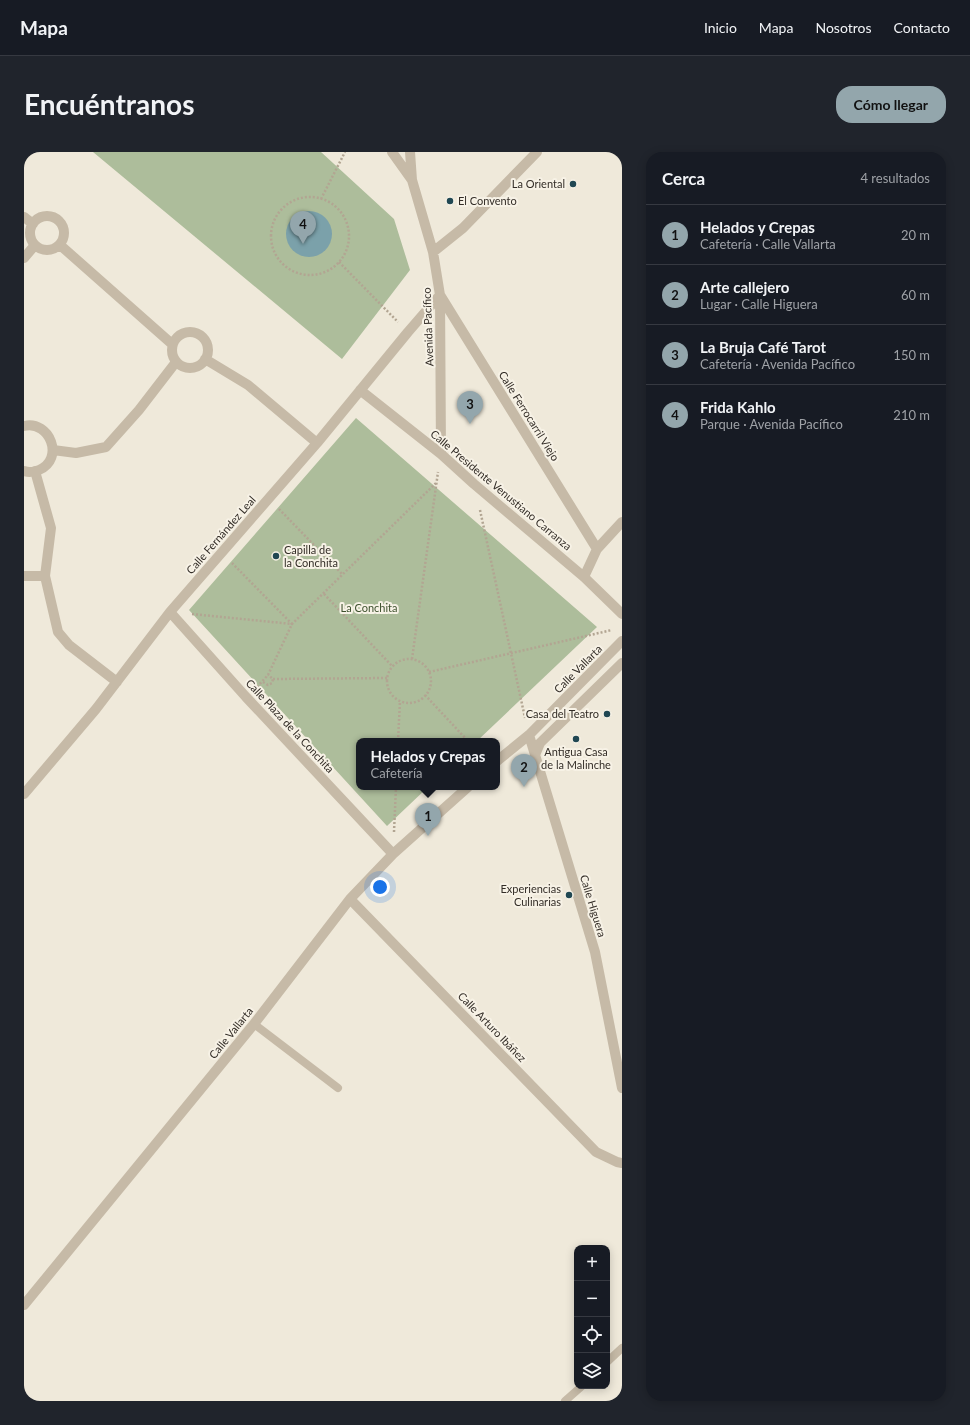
<!DOCTYPE html>
<html lang="es">
<meta charset="utf-8">
<style>
:root{--surface:#171b24;--page:#20242c;--text:#f1f3f6;--muted:#9ea1a6;--line:#363941;--accent:#93a6ac}
body{margin:0;font-family:Lato,sans-serif;background:var(--page);color:var(--text)}
.controls{position:absolute;right:12px;bottom:12px;display:grid;overflow:hidden;border-radius:8px;box-shadow:0 2px 10px #0003}
.controls button{width:36px;height:36px;display:grid;place-items:center;padding:0;border:0;border-bottom:1px solid var(--line);background:var(--surface);color:var(--text);font:20px sans-serif}
.you{position:absolute;left:356px;top:735px;width:14px;height:14px;margin:-10px;border:3px solid #fff;border-radius:50%;background:#1a73e8;box-shadow:0 0 0 6px #1a73e833}
.badge{display:grid;place-items:center;width:26px;height:26px;border-radius:50%;background:var(--accent);color:#111;font-size:13px;font-weight:700}
.pin{position:absolute;translate:-50% -33px;filter:drop-shadow(0 1px 2px #0008)}
.pin::after{content:'';position:absolute;top:21px;width:14px;height:12px;background:inherit;clip-path:polygon(0 0,100% 0,50% 100%)}
.popup{position:absolute;left:332px;top:586px;width:144px;height:52px;box-sizing:border-box;display:grid;place-content:center;border-radius:8px;background:var(--surface);filter:drop-shadow(0 1px 3px #0005);font-size:13px;white-space:nowrap;color:var(--muted)}
.popup b{font-size:15px;color:var(--text)}
.popup::after{content:'';position:absolute;left:50%;top:100%;margin-left:-8px;border:8px solid transparent;border-top-color:var(--surface)}
.list{margin:0;padding:0;list-style:none}
h2{display:flex;justify-content:space-between;align-items:center;height:52px;margin:0;padding:0 16px;font-size:17px}
h2 small{font-size:13px;font-weight:400;color:var(--muted)}
.list li{display:grid;grid-template-columns:26px 1fr auto;gap:12px;align-items:center;box-sizing:border-box;height:60px;padding:0 16px;border-top:1px solid var(--line)}
.list b{display:block;font-size:15px;white-space:nowrap}
.list p{margin:0;font-size:13px;white-space:nowrap;color:var(--muted)}
.list em{font-size:13px;font-style:normal;color:var(--muted)}
.icon{flex:none;width:22px;height:22px;fill:none;stroke:currentColor;stroke-width:2;stroke-linecap:round;stroke-linejoin:round}
.map{position:relative;flex:none;width:598px;height:1249px;overflow:hidden;border-radius:16px}
header{display:flex;align-items:center;gap:24px;box-sizing:border-box;height:56px;padding:0 20px;background:var(--surface);border-bottom:1px solid var(--line)}
header strong{font-size:19px}
nav{display:flex;gap:22px;margin-inline-start:auto;font-size:14px}
.intro{display:flex;align-items:center;justify-content:space-between;box-sizing:border-box;height:96px;padding:0 24px}
h1{margin:0;font-size:28px}
.button{padding:10px 18px;border-radius:16px;background:var(--accent);color:#111;font-size:14px;font-weight:700}
main{display:flex;gap:24px;padding:0 24px}
aside{flex:1;background:var(--surface);border-radius:16px;box-shadow:0 2px 10px #0003}
.map>svg:first-child{display:block}
.green{fill:#adbd9b}
.water{fill:#7ba1aa}
.lines{fill:none;stroke-linecap:round;stroke-linejoin:round}
.path{stroke:#b2a592;stroke-width:2.5;stroke-dasharray:2 2;stroke-linecap:butt}
.service{stroke:#c6baa7;stroke-width:8}
.minor{stroke:#c6baa7;stroke-width:10}
.poi-dot{fill:#204752;stroke:#f7f2e6;stroke-width:1.5}
.labels{text-anchor:middle;stroke-width:4;stroke-linejoin:round;paint-order:stroke}
.poi-label{font-size:11px;fill:#332d27;stroke:#f7f2e6;text-anchor:end}
.street-label{font-size:11px;fill:#332d27;stroke:#f7f2e6}
.park-label{font-size:11px;fill:#3d502d;stroke:#f7f2e6}
</style>
<header>
<strong>Mapa</strong>
<nav><a>Inicio</a><a>Mapa</a><a>Nosotros</a><a>Contacto</a></nav>
</header>
<div class="intro"><h1>Encuéntranos</h1><a class="button">Cómo llegar</a></div>
<main>
<div class="map">
<svg width="598" height="1249" viewBox="0 0 598 1249">
<rect width="100%" height="100%" fill="#efe9da"/>
<path class="green" d="M 69,0 L 297,0 L 370,67 L 386,118 L 318,207 Z
M 332,266 L 573,475 L 453,589 L 335,589 L 335,635 L 404,635 L 363,674 L 165,458 Z"/>
<path class="water" d="M262 82a23 23 0 1 1 46 0a23 23 0 1 1-46 0Z"/>
<g class="lines">
<path class="path" d="M247 84a39 39 0 1 1 78 0a39 39 0 1 1-78 0Z
M 297,47 L 321,0
M 315,110 L 374,170
M 255,357 L 319,423
M 456,358 L 501,566
M 208,411 L 268,472 L 244,523 L 233,535
M 300,442 L 368,514
M 168,462 L 268,472 L 412,331
M 388,507 L 414,320
M363 529a22 22 0 1 1 44 0a22 22 0 1 1-44 0Z
M 405,520 L 588,478
M 249,527 L 363,526
M 239,530 L 244,533 L 248,531 L 249,527 L 244,523
M 401,543 L 444,589
M 374,589 L 376,549
M 370,680 L 372,635"/>
<path class="service" d="M 230,872 L 314,936
M 583,1210 L 598,1196
M 541,1249 L 558,1234"/>
<path class="minor" d="M 368,0 L 388,28
M 386,0 L 388,28 L 409,100 L 416,143 L 417,302
M6 81a17 17 0 1 1 34 0a17 17 0 1 1-34 0Z
M 0,65 L 9,72
M 36,93 L 148,192
M 409,100 L 439,76 L 513,0
M 0,106 L 11,93
M 416,143 L 573,397
M148 198a18 18 0 1 1 36 0a18 18 0 1 1-36 0Z
M 181,207 L 224,233 L 293,291
M 336,238 L 417,302 L 450,332 L 560,425 L 598,462
M 0,274 C 26,268 41,307 15,318 C 10,320 5,321 0,319
M 29,298 L 52,301 L 82,295 L 115,258 L 152,210
M 11,319 L 27,376 L 21,424 L 34,480 L 45,493 L 93,530
M 0,424 L 21,424
M 560,425 L 573,397 L 598,370
M 146,460 L 222,545 L 369,702
M 505,583 L 571,800 L 598,936
M 511,603 L 516,591 L 598,511
M 473,609 L 505,583 L 598,489
M 0,642 L 72,557 L 146,460 L 293,291 L 384,180 L 416,143
M 326,747 L 572,1000 L 593,1010 L 598,1011
M 0,1153 L 230,872 L 326,747 L 369,702 L 444,635"/>
</g>
<g class="poi-dot">
<circle cx="549" cy="32" r="4"/>
<circle cx="426" cy="49" r="4"/>
<circle cx="252" cy="404" r="4"/>
<circle cx="583" cy="562" r="4"/>
<circle cx="552" cy="587" r="4"/>
<circle cx="545" cy="743" r="4"/>
</g>
<g class="labels">
<g class="poi-label">
<text x="541" y="36">La Oriental</text>
<text x="434" y="53" text-anchor="start">El Convento</text>
<text x="260" y="402" text-anchor="start">Capilla de<tspan x="260" dy="13">la Conchita</tspan></text>
<text x="575" y="566">Casa del Teatro</text>
<text x="552" y="604" text-anchor="middle">Antigua Casa<tspan x="552" dy="13">de la Malinche</tspan></text>
<text x="537" y="741">Experiencias<tspan x="537" dy="13">Culinarias</tspan></text>
</g>
<g class="street-label">
<text transform="translate(404 175) rotate(-92)" y="4">Avenida Pacífico</text>
<text transform="translate(505 264) rotate(58)" y="4">Calle Ferrocarril Viejo</text>
<text transform="translate(477 338) rotate(40)" y="4">Calle Presidente Venustiano Carranza</text>
<text transform="translate(197 383) rotate(-49)" y="4">Calle Fernández Leal</text>
<text transform="translate(554 517) rotate(-45)" y="4">Calle Vallarta</text>
<text transform="translate(266 574) rotate(47)" y="4">Calle Plaza de la Conchita</text>
<text transform="translate(569 754) rotate(73)" y="4">Calle Higuera</text>
<text transform="translate(468 875) rotate(46)" y="4">Calle Arturo Ibáñez</text>
<text transform="translate(207 881) rotate(-51)" y="4">Calle Vallarta</text>
</g>
<g class="park-label">
<text x="345" y="460">La Conchita</text>
</g>
</g>
</svg>
<div class="controls">
<button>+</button>
<button>−</button>
<button><svg class="icon" aria-label="locate" viewBox="0 0 24 24"><circle cx="12" cy="12" r="6"/><path d="M12 2v4M12 18v4M2 12h4M18 12h4"/></svg></button>
<button><svg class="icon" aria-label="layers" viewBox="0 0 24 24"><path d="M12 4l9 5-9 5-9-5zM3 14l9 5 9-5"/></svg></button>
</div>
<div class="you"></div>
<div class="pin badge" style="left:404px;top:684px">1</div>
<div class="popup"><b>Helados y Crepas</b>Cafetería</div>
<div class="pin badge" style="left:500px;top:635px">2</div>
<div class="pin badge" style="left:446px;top:272px">3</div>
<div class="pin badge" style="left:279px;top:92px">4</div>
</div>
<aside>
<h2>Cerca<small>4 resultados</small></h2>
<ul class="list">
<li><span class="badge">1</span><div><b>Helados y Crepas</b><p>Cafetería · Calle Vallarta</p></div><em>20 m</em></li>
<li><span class="badge">2</span><div><b>Arte callejero</b><p>Lugar · Calle Higuera</p></div><em>60 m</em></li>
<li><span class="badge">3</span><div><b>La Bruja Café Tarot</b><p>Cafetería · Avenida Pacífico</p></div><em>150 m</em></li>
<li><span class="badge">4</span><div><b>Frida Kahlo</b><p>Parque · Avenida Pacífico</p></div><em>210 m</em></li>
</ul>
</aside>
</main>
